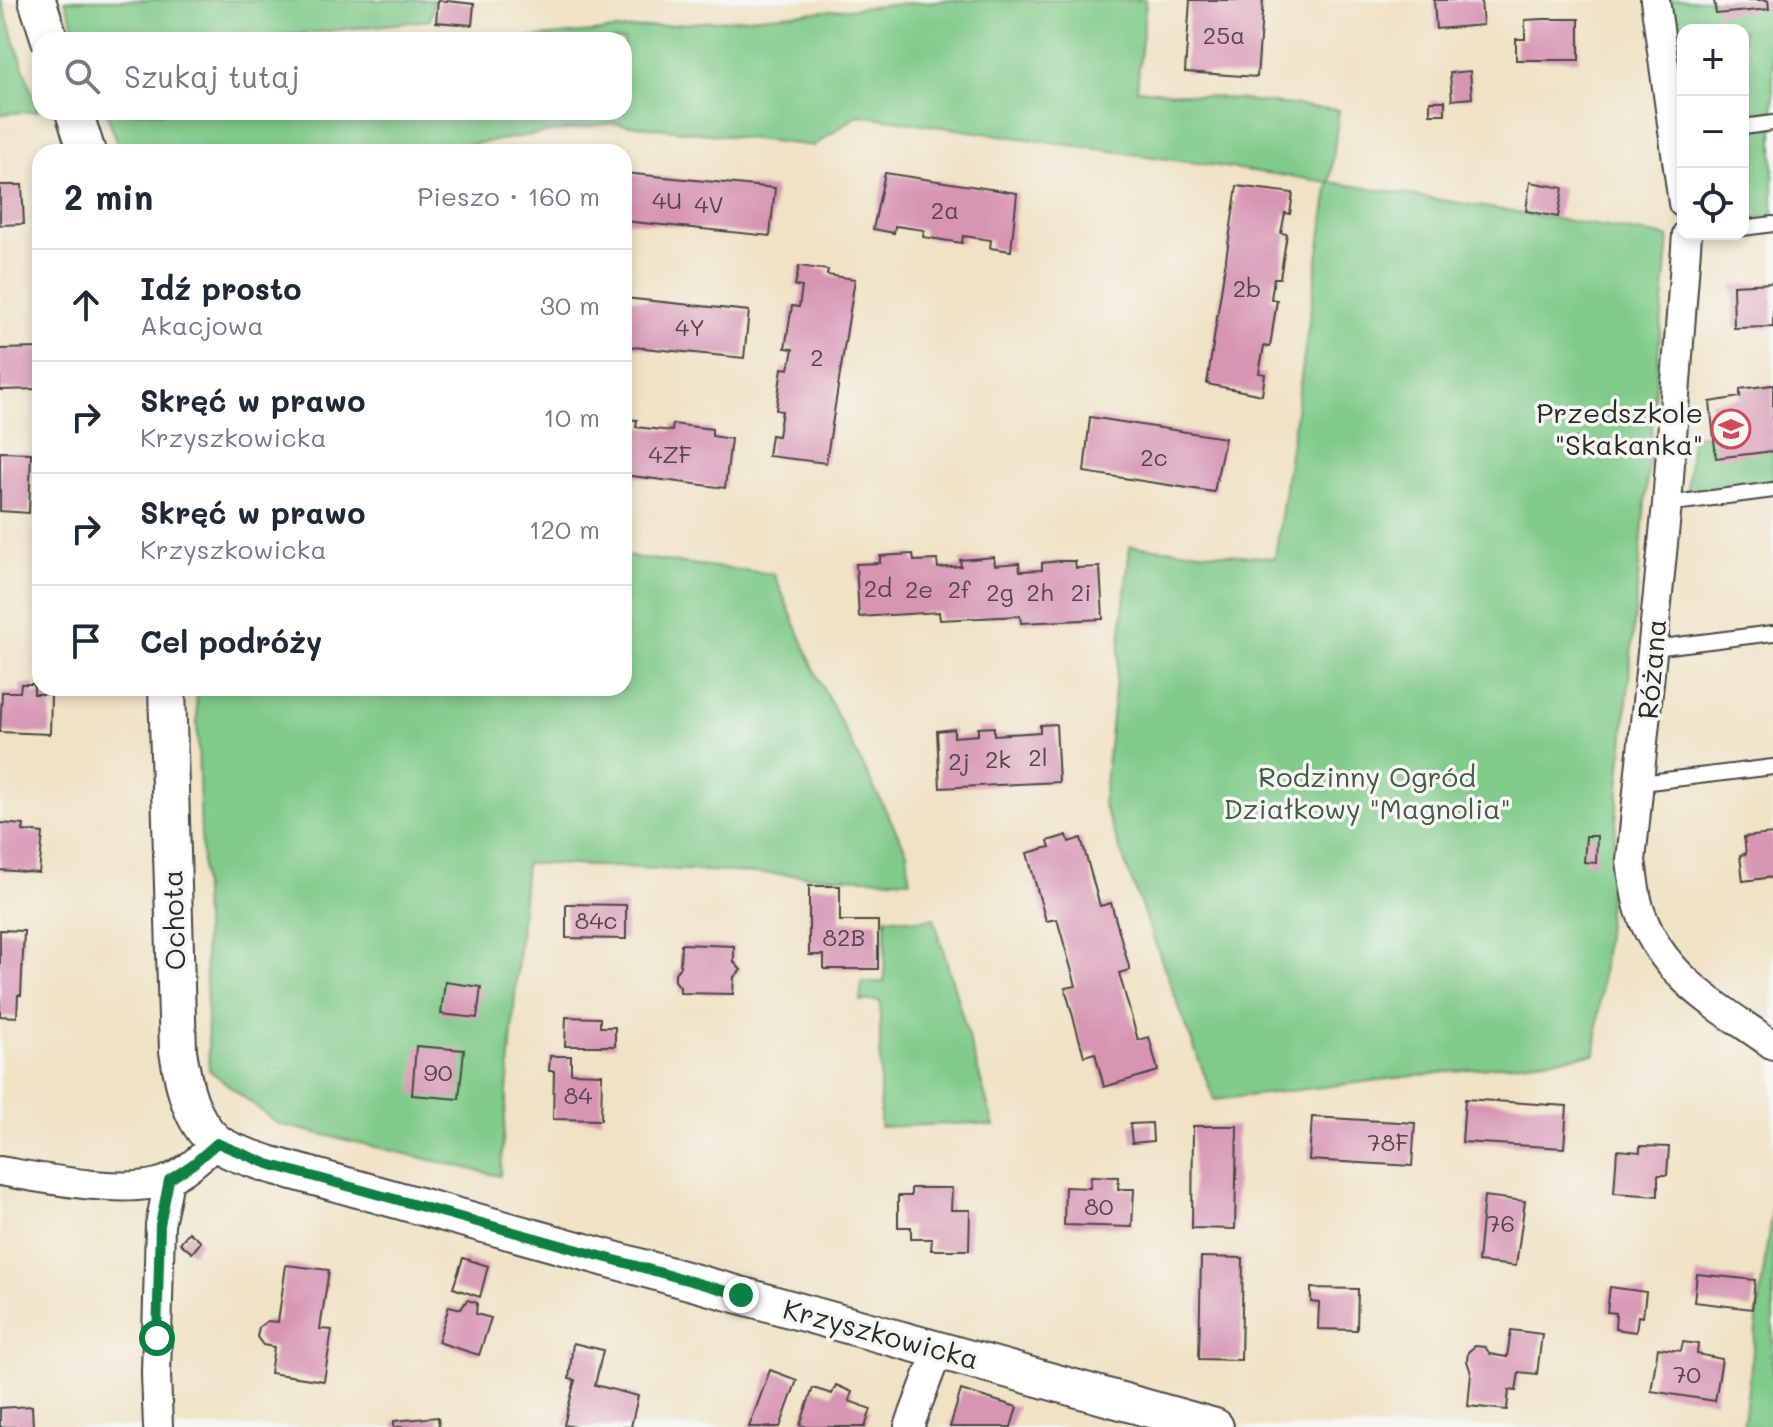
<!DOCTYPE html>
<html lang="pl">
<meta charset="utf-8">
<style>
:root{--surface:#fff;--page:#f2f2f3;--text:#1f2937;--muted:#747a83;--line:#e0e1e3}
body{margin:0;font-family:Mali,sans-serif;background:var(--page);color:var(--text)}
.controls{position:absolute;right:24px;top:24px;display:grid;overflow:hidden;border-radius:16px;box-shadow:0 4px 12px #0003}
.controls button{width:72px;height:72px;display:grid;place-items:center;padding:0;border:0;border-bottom:2px solid var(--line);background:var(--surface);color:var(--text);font:40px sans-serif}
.stop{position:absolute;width:24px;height:24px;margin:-18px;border:6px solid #0b8043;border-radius:50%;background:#fff}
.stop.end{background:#0b8043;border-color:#fff;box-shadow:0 2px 8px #0008}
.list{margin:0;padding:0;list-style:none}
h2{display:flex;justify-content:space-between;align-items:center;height:104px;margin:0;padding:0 32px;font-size:34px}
h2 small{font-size:26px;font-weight:400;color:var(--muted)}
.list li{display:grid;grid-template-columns:52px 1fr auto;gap:24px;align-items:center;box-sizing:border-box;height:112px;padding:0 32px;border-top:2px solid var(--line)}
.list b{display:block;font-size:30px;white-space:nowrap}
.list p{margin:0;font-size:26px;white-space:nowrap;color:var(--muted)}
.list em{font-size:26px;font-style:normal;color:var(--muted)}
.icon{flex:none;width:44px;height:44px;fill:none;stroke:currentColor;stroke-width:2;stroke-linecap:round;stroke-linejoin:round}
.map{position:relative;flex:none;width:1773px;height:1427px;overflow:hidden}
.search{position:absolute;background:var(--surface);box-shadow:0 4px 12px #0003;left:32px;top:32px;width:600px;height:88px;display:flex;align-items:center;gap:20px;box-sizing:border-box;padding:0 28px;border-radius:24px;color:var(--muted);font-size:30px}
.panel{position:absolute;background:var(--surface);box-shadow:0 4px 12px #0003;left:32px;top:144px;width:600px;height:552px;border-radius:24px}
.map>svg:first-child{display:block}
.green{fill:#80cb89;stroke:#567b5a;stroke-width:2}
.building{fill:#d795b2}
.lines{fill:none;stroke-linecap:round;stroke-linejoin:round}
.service-casing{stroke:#494642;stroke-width:18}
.minor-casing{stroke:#494642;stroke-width:32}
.tertiary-casing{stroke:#494642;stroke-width:40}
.service{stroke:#fff;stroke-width:14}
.minor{stroke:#fff;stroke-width:28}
.tertiary{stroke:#fff;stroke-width:36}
.route{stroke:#0b8043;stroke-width:10}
.labels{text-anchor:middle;stroke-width:7;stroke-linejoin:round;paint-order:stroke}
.number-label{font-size:24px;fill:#56464d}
.poi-label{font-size:28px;fill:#2b2b2b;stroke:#f6f6f2;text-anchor:end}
.street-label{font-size:28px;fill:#2b2b2b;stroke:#f6f6f2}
.park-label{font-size:28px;fill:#445b47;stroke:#f6f6f2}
</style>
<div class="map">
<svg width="1773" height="1427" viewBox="0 0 1773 1427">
<rect width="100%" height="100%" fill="#f6f6f2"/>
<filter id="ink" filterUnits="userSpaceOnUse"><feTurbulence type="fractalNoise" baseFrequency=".0125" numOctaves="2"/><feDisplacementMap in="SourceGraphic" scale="16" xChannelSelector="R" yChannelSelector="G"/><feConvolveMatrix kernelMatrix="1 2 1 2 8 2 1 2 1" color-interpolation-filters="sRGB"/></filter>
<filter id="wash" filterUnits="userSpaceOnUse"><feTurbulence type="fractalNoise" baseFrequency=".006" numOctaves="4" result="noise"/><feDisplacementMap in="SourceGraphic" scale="32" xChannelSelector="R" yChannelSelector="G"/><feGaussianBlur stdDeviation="1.8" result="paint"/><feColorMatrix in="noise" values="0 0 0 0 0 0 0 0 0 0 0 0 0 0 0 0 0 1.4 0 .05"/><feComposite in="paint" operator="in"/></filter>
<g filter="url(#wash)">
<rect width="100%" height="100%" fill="#f0e2c5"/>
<path class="green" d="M 0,0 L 1,0 L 38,111 L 0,114 Z
M 65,0 L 434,0 L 430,20 L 242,40 L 79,40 Z
M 946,0 L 1146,0 L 1137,89 L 1339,110 L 1330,182 L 1669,237 L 1595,1054 L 1214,1100 L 1103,804 L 1130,546 L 1275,558 L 1329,182 L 858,115 L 814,146 L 612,123 L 419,152 L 121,152 L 106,112 L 624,112 L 624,40 L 504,40 Z
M 1666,0 L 1773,0 L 1773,216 L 1743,220 L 1743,30 L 1683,30 L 1683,97 Z
M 1714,435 L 1773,451 L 1773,482 L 1687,493 L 1692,436 Z
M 624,556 L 774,574 L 818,678 L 907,852 L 910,880 L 526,863 L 500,1176 L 278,1124 L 209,1070 L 196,688 L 624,688 Z
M 886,917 L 918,920 L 934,918 L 994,1126 L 972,1123 L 880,1127 L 880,1001 L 860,1001 L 862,982 L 884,982 Z
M 1773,1199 L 1773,1427 L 1743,1427 Z"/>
<g id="blocks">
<path class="building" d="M 438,0 L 474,4 L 472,25 L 436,22 Z
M 1190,0 L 1263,0 L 1257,77 L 1185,72 Z
M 1434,0 L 1481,0 L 1483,25 L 1436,29 Z
M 1714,0 L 1768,0 L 1769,9 L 1716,14 Z
M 1544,19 L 1579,19 L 1579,60 L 1516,60 L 1516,39 L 1525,39 L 1525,20 Z
M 1470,71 L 1472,98 L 1452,100 L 1450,73 Z
M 1430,101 L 1445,101 L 1445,114 L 1430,114 Z
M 624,173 L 775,188 L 770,236 L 624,221 Z
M 885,173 L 1017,193 L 1011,251 L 990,248 L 991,240 L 963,236 L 962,243 L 923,237 L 924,230 L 895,226 L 894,233 L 873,229 Z
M 1530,182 L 1563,188 L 1558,217 L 1526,211 Z
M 0,185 L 22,185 L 24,224 L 0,225 Z
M 1237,186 L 1293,193 L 1290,214 L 1285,213 L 1281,233 L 1287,234 L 1280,278 L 1274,278 L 1271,299 L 1277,300 L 1270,347 L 1264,346 L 1259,373 L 1265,374 L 1262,395 L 1207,384 Z
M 799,266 L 828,270 L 827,275 L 855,279 L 826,463 L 768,456 L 771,435 L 778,436 L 782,411 L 776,410 L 782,368 L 789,369 L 793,349 L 785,348 L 792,306 L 799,307 L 802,287 L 795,286 Z
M 1773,283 L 1773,327 L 1734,328 L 1733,285 Z
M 624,298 L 749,311 L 744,358 L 624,346 Z
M 40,348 L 40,389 L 0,390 L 0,349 Z
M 1773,385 L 1773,451 L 1716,458 L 1710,402 L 1740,397 L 1740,389 Z
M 1090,417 L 1225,438 L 1214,492 L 1084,472 Z
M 624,419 L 637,420 L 636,427 L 672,431 L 673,424 L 712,429 L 712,436 L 731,439 L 725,488 L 624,475 Z
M 0,452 L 31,453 L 29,513 L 0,511 Z
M 913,554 L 914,561 L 937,560 L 938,568 L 961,566 L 960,560 L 994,557 L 995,565 L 1019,563 L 1020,571 L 1042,570 L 1042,563 L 1059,561 L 1075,561 L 1076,568 L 1100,567 L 1103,619 L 1021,623 L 1020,616 L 940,620 L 939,612 L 859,617 L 856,564 L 880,563 L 880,556 Z
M 21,684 L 34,684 L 34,694 L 51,694 L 50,734 L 0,732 L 2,692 L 20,692 Z
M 1056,724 L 1059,782 L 940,788 L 937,731 L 954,729 L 954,737 L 978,735 L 978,728 L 994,727 L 994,735 L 1040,732 L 1040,725 Z
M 0,823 L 24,825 L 23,831 L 43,833 L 39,873 L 0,870 Z
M 1773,834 L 1773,877 L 1743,881 L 1740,855 L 1746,854 L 1744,837 Z
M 1067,835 L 1069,842 L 1081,838 L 1100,906 L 1111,903 L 1130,970 L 1119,973 L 1138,1040 L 1149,1037 L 1158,1071 L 1104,1087 L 1095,1053 L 1084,1056 L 1065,988 L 1076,986 L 1057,919 L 1046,921 L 1027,853 L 1050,847 L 1048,841 Z
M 1586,836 L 1597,836 L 1596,863 L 1584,862 Z
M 809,886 L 840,886 L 840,921 L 878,921 L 878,969 L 824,969 L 824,955 L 809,955 Z
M 566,904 L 626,905 L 626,939 L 566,938 Z
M 0,930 L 24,931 L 21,995 L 18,995 L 17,1017 L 0,1016 Z
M 681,944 L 734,946 L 734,962 L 741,970 L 734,977 L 733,994 L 680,993 L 680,987 L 675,981 L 675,973 L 680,967 Z
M 445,982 L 481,987 L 477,1018 L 441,1014 Z
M 566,1017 L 600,1018 L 600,1027 L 615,1027 L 615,1046 L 565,1046 Z
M 416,1046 L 464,1050 L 459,1099 L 412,1095 Z
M 550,1056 L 571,1056 L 571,1073 L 602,1074 L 601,1120 L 553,1119 L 554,1071 L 549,1071 Z
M 1465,1099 L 1567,1106 L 1564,1148 L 1462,1142 Z
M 1312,1117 L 1415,1123 L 1412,1166 L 1309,1160 Z
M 1152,1123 L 1153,1141 L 1132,1143 L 1130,1124 Z
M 1193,1126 L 1237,1126 L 1235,1229 L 1192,1228 Z
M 1640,1146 L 1669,1147 L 1667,1175 L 1658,1175 L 1658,1196 L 1614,1193 L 1617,1150 L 1640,1152 Z
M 1091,1176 L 1119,1177 L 1118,1189 L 1134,1189 L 1132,1227 L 1064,1225 L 1065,1187 L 1090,1188 Z
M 911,1188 L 952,1188 L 951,1210 L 970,1210 L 969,1250 L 931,1250 L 932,1239 L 911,1239 L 911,1227 L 898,1227 L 898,1196 L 911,1196 Z
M 1484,1196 L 1525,1201 L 1516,1266 L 1478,1262 Z
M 189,1232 L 201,1242 L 192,1253 L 180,1243 Z
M 1201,1257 L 1243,1258 L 1241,1360 L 1199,1359 Z
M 463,1258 L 488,1266 L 480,1297 L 453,1288 Z
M 286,1265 L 329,1270 L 320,1329 L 332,1330 L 324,1381 L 270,1373 L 274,1347 L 263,1345 L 257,1337 L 259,1327 L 267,1321 L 278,1322 Z
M 1697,1274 L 1755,1280 L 1752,1309 L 1694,1302 Z
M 1610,1287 L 1646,1292 L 1643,1317 L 1638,1316 L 1636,1332 L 1615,1329 L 1616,1313 L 1607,1312 Z
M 1311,1288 L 1358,1289 L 1357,1330 L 1318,1329 L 1319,1303 L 1311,1302 Z
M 467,1300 L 477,1303 L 476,1314 L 491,1318 L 479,1355 L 438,1342 L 449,1306 L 461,1309 Z
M 1511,1330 L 1542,1334 L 1537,1374 L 1519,1372 L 1516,1391 L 1509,1390 L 1507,1410 L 1468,1406 L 1471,1373 L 1467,1361 L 1468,1352 L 1475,1346 L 1485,1347 L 1490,1354 L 1507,1357 Z
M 1683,1342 L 1698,1344 L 1697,1354 L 1722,1359 L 1715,1401 L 1651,1391 L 1658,1348 L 1681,1351 Z
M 573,1343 L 603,1350 L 595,1385 L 638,1396 L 631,1427 L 575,1427 L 564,1425 L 575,1380 L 569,1379 Z
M 770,1370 L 797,1380 L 780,1427 L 749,1427 Z
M 836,1385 L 852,1392 L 849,1401 L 871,1409 L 865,1427 L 807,1427 L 800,1425 L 813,1388 L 832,1394 Z
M 961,1390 L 1017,1407 L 1011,1427 L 950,1427 Z
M 32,1406 L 33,1427 L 0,1427 L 0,1408 Z
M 438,1417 L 439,1427 L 394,1427 L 394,1421 Z"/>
</g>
</g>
<g filter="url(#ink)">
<use href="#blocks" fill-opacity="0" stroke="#494642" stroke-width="2"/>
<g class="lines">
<defs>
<path id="service" d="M 1743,127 L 1773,123
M 1743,228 L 1773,224
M 1667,504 L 1773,490
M 1654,648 L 1773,633
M 1641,783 L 1773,767"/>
<path id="minor" d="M 1655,0 L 1683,203
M 1687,234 L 1667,504 L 1631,861 C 1634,879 1635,900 1642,916 C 1665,979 1721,1008 1773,1045
M 0,1171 C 42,1178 129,1196 167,1180 C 186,1172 202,1156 217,1143
M 158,1427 L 156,1374 L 160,1225 L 169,1180
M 909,1427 L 938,1350"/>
<path id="tertiary" d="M 37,0 L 50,40
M 74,112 L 87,152
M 167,688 L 178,1051 C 183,1082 190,1121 216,1142 C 230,1153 252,1158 268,1164 L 1215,1427"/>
</defs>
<use href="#service" class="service-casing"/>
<use href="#minor" class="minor-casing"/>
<use href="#tertiary" class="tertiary-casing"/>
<use href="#service" class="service"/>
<use href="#minor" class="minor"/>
<use href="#tertiary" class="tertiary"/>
</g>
</g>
<g class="lines" filter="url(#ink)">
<path class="route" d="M 157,1338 L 160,1225 L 169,1180 L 193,1164 L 217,1143 L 268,1164 L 741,1295"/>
</g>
<defs>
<symbol id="school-ring" viewBox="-11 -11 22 22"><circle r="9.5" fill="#f6f6f2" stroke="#d1495b" stroke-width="1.5"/><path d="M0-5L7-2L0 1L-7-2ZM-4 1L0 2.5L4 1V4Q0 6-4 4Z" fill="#d1495b"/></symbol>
</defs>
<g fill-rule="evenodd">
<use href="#school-ring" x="1709" y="407" width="44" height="44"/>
</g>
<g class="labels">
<g class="number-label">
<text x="1224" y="44">25a</text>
<text x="667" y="209">4U</text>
<text x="709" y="213">4V</text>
<text x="945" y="219">2a</text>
<text x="1247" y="297">2b</text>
<text x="690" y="336">4Y</text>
<text x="817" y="366">2</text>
<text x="670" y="463">4ZF</text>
<text x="1154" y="466">2c</text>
<text x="878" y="597">2d</text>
<text x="919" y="598">2e</text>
<text x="959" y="598">2f</text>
<text x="1000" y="601">2g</text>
<text x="1040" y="601">2h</text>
<text x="1081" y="601">2i</text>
<text x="1038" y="766">2l</text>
<text x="998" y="768">2k</text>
<text x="959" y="770">2j</text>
<text x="596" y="929">84c</text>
<text x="844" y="946">82B</text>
<text x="438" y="1081">90</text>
<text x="578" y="1104">84</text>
<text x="1388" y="1151">78F</text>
<text x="1099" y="1215">80</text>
<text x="1501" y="1232">76</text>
<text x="1687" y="1383">70</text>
</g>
<g class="poi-label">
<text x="1703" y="423">Przedszkole<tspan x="1703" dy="32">"Skakanka"</tspan></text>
</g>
<g class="street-label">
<text transform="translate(1652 669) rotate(-85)" y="10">Różana</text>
<text transform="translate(174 920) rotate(-92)" y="10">Ochota</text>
<text transform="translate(881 1334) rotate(15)" y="10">Krzyszkowicka</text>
</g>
<g class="park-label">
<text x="1367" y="787">Rodzinny Ogród<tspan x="1367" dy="32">Działkowy "Magnolia"</tspan></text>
</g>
</g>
</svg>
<div class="controls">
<button>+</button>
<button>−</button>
<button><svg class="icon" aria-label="locate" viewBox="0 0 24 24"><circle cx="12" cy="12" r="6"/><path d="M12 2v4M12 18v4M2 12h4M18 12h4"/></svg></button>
</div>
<div class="stop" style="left:157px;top:1338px"></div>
<div class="stop end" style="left:741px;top:1295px"></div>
<div class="search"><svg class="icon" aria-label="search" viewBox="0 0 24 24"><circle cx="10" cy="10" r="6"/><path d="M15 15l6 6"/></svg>Szukaj tutaj</div>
<section class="panel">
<h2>2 min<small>Pieszo · 160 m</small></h2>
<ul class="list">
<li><svg class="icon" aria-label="ahead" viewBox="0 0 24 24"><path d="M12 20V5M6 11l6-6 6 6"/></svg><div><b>Idź prosto</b><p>Akacjowa</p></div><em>30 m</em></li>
<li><svg class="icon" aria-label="right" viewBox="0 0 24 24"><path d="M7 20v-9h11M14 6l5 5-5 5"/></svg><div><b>Skręć w prawo</b><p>Krzyszkowicka</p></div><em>10 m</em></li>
<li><svg class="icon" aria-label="right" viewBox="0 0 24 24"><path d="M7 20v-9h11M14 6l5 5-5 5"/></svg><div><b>Skręć w prawo</b><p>Krzyszkowicka</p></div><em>120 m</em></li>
<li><svg class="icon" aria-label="arrive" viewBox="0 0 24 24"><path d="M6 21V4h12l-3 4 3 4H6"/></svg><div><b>Cel podróży</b></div></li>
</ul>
</section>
</div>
